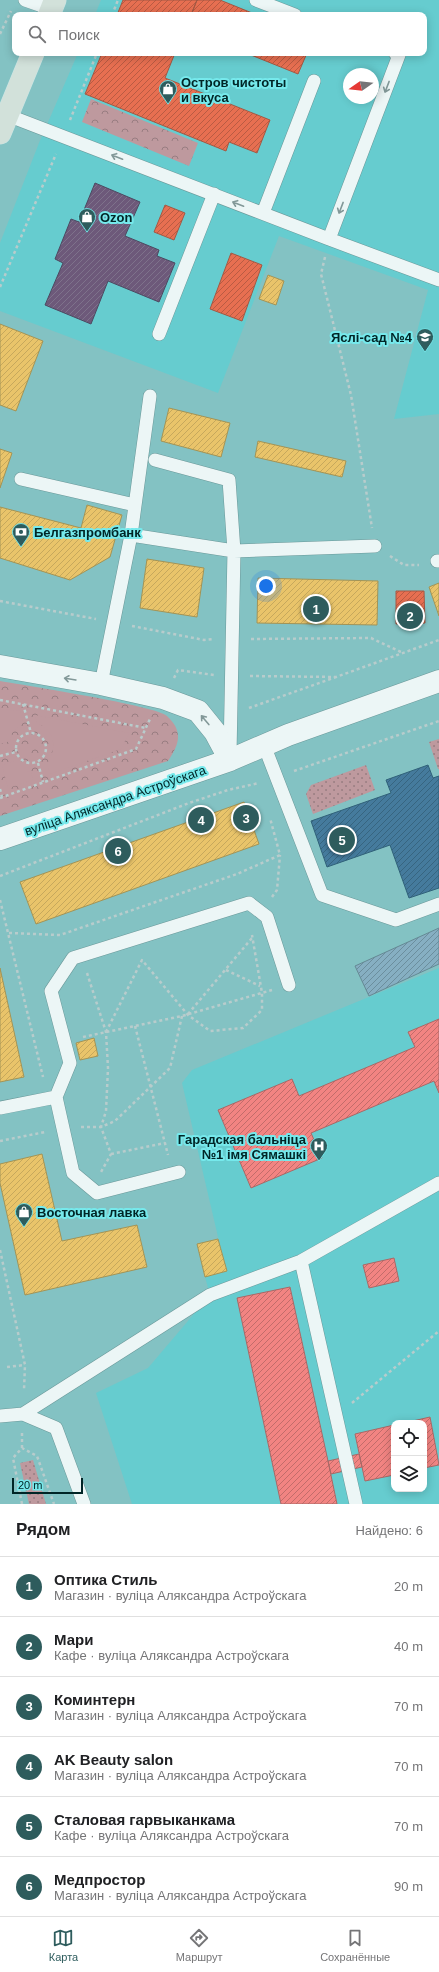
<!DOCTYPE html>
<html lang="ru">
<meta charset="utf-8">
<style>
:root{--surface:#fff;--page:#f2f2f2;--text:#202124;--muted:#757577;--line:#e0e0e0;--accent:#2e5c5d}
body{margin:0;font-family:Helvetica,sans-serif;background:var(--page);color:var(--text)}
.controls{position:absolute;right:12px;bottom:12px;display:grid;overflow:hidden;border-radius:8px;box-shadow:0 2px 10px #0003}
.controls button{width:36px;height:36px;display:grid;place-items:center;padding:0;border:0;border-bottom:1px solid var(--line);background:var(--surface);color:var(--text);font:20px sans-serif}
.compass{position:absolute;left:343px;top:68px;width:36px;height:36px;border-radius:50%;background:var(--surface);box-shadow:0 2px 10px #0003;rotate:256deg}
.scale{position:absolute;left:12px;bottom:10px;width:71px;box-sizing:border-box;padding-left:4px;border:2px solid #002526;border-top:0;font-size:11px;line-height:14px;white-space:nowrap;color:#002526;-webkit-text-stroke:3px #76e9ec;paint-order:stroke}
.you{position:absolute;left:266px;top:586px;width:14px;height:14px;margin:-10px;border:3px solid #fff;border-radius:50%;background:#1a73e8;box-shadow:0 0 0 6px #1a73e833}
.badge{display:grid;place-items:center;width:26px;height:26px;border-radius:50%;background:var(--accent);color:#fff;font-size:13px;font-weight:700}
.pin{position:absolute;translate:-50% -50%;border:2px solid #fff;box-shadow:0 1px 4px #0006}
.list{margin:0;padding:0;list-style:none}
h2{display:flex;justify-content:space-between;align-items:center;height:52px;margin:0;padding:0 16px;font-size:17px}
h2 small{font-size:13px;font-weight:400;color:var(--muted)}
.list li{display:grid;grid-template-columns:26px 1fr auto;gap:12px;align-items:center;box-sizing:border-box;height:60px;padding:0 16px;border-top:1px solid var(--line)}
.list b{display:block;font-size:15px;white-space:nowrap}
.list p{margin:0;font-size:13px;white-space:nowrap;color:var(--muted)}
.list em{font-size:13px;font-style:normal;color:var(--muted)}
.icon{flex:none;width:22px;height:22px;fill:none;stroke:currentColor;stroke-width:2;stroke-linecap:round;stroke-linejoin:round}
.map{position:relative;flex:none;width:439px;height:1504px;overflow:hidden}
.search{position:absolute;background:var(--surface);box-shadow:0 2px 10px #0003;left:12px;right:12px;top:12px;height:44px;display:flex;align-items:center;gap:10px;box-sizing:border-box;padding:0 14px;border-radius:8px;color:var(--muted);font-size:15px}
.sheet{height:412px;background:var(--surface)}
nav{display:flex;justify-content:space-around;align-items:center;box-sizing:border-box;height:56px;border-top:1px solid var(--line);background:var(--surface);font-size:11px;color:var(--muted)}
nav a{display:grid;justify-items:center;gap:2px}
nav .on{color:var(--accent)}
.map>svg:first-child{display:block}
.built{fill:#66cccf;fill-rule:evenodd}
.grass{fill:url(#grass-dots)}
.forest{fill:url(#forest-crowns)}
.garden{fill:#be999e}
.homes{fill:url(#homes-hatch);stroke:#a39456}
.shops{fill:url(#shops-hatch);stroke:#a25944}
.offices{fill:url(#offices-hatch);stroke:#4c4961}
.health{fill:url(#health-hatch);stroke:#a96866}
.public{fill:url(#public-hatch);stroke:#306179}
.building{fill:url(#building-hatch);stroke:#658994}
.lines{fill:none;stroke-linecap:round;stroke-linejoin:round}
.lane-casing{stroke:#6a9899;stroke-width:14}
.street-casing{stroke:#6a9899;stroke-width:23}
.primary-casing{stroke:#c7e4e4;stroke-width:23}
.path{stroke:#b8cccc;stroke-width:2.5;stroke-dasharray:3 3;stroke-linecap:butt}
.lane{stroke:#ecf6f6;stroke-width:13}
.street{stroke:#ecf6f6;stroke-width:22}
.primary{stroke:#d2e1da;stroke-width:22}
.oneway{stroke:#829898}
.labels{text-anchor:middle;stroke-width:4;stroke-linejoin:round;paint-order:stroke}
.poi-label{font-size:13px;font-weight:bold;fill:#002526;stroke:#76e9ec;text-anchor:start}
.street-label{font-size:13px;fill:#002526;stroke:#76e9ec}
</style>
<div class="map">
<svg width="439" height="1504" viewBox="0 0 439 1504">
<defs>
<pattern id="grass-dots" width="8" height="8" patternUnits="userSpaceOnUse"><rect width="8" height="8" fill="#be999e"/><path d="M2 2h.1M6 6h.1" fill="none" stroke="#987d81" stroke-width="1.8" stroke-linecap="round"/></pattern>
<pattern id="forest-crowns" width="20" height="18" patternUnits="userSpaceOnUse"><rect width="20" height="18" fill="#be999e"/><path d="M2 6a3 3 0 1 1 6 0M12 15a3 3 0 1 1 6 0" fill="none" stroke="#987d81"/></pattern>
<pattern id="homes-hatch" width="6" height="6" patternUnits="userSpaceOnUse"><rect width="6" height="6" fill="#e9c46a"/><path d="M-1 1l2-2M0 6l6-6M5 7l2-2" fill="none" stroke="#c6a85c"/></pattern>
<pattern id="shops-hatch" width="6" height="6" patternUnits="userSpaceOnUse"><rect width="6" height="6" fill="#e76f51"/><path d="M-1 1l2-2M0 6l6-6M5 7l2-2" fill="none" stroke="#b95b43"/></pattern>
<pattern id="offices-hatch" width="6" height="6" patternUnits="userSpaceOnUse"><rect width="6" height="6" fill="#6d597a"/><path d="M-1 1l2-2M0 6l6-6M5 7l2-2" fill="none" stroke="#7e728b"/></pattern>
<pattern id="health-hatch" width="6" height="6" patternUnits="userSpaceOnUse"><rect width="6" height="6" fill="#f28482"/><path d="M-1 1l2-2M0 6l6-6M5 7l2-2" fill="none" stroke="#c26c6a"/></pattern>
<pattern id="public-hatch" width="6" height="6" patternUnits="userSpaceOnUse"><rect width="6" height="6" fill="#457b9d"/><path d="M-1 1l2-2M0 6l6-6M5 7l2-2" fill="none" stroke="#376580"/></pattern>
<pattern id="building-hatch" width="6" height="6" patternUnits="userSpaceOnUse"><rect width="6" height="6" fill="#86afc2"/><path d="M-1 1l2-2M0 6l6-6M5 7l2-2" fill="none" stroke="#6b8e9d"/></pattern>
</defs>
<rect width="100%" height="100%" fill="#83c2c3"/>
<path class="built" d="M 101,0 L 439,0 L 439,414 L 394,419 L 428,290 L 279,236 L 218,393 L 0,311 L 0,243 L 39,143 L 78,53 L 424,53 L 424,15 L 95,15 ZM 349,74 L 373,74 L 373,98 L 349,98 Z
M 439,968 L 439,1504 L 132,1504 L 96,1393 L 148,1368 L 210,1295 L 205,1277 L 226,1271 L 182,1083 L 192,1070 ZM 394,1423 L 424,1423 L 424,1489 L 394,1489 Z"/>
<path class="grass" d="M 439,739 L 439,769 L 438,769 L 429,742 Z
M 366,765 L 375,790 L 313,814 L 306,794 L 311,785 Z
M 33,1460 L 46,1504 L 29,1504 L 20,1463 Z"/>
<path class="forest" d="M 91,99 L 198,143 L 189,166 L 82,122 Z
M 0,681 C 23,685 158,706 167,716 C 184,732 179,744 168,761 L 0,816 Z"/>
<path class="garden" d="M 0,709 L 20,711 L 23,722 L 12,733 L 10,741 L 0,744 Z
M 35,715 L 129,733 L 121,749 L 50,774 L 47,764 C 57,749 56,731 37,723 Z
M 14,761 L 25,771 L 31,772 L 33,780 L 8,788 L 2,765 Z"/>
<path class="homes" d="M 268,275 L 284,281 L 276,305 L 259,299 Z
M 0,324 L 43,341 L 16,411 L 0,405 Z
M 169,408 L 230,423 L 221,457 L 161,441 Z
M 258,441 L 346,461 L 342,477 L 255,457 Z
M 0,449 L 12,453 L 0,488 Z
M 87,505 L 122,515 L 110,557 L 70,580 L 0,558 L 0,507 L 81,528 Z
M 147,559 L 204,568 L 197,617 L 140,608 Z
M 258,578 L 378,581 L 377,625 L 257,623 Z
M 439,583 L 439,616 L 429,587 Z
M 244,802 L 259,844 L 36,924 L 20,882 Z
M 0,968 L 24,1077 L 0,1082 Z
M 94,1038 L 98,1056 L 80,1060 L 76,1043 Z
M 42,1154 L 62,1241 L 137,1225 L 147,1267 L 25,1295 L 0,1183 L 0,1164 Z
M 218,1239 L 227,1271 L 205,1277 L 197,1244 Z"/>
<path class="shops" d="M 123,0 L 197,0 L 191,15 L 117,15 Z
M 197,0 L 220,0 L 257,15 L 191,15 Z
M 102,53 L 175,53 L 165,78 L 270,120 L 257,153 L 229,142 L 226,151 L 85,94 Z
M 246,53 L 307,53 L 298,74 Z
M 165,205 L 185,213 L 174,240 L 154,232 Z
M 231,253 L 262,265 L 242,321 L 210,309 Z
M 396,591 L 424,591 L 425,623 L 396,624 Z"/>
<path class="offices" d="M 95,183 L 140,202 L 125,236 L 159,250 L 157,256 L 175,263 L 159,302 L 108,281 L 91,324 L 45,305 L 63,263 L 55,259 L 71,219 L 79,222 Z"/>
<path class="health" d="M 439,1019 L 439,1093 L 434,1081 L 311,1133 L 322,1158 L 251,1188 L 218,1110 L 292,1079 L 299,1096 L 415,1047 L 408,1032 Z
M 394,1258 L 399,1281 L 369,1288 L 363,1265 Z
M 290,1287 L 328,1461 L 337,1504 L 281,1504 L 237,1298 Z
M 430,1417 L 439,1465 L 424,1468 L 424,1423 L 404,1423 Z
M 394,1425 L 394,1475 L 365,1481 L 355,1434 Z
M 359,1454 L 362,1467 L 331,1474 L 328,1461 Z"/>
<path class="public" d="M 428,765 L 433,778 L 439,776 L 439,888 L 409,898 L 390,845 L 327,867 L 311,821 L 391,793 L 386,780 Z"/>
<path class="building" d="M 439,928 L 439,964 L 369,996 L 355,966 Z"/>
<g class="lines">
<defs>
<path id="lane" d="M 25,0 L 51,9
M 256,0 L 295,15
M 7,115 L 329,239 L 399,55 L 395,53
M 263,213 L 314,81
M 329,239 L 439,280
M 159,334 L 214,194
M 155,460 L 229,480 L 234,551 L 230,754
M 21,479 L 135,505
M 131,535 L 234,551 L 375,546
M 437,561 L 439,561
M 101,684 L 131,535 L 150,396
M 264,745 L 322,895 L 396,920 L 439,904
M 56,1097 L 73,1173 L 97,1193 L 179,1172
M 0,1108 L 56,1097 L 70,1063 L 51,991 L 73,958 L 249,903 L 267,917 L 289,985
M 301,1261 L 356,1504
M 23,1414 L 210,1295 L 301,1261 L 439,1183
M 0,1416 L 23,1414 L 56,1428 L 84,1504"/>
<path id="street" d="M 0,666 L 101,684 L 163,698 L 198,711 L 215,732 L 230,760 L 0,839
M 230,760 L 288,735 L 439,681"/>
<path id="primary" d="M 49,15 L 55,0
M 0,133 L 33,53"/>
</defs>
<use href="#lane" class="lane-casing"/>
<use href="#street" class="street-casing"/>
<use href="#primary" class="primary-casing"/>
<path class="path" d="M 112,15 L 118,0
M 0,34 L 11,11
M 70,120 L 97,53
M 325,257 L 321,274 L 351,395 L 372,528
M 0,287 L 56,154
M 390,556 L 404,565 L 419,565
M 0,601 L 96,619
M 132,626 L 204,640 L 214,639
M 251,639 L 371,638 L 403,653
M 250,676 L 336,677 L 439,640
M 174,678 L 178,670 L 214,675
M 0,700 L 146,728
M 23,704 L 31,733
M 249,708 L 336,677
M16 748a15 15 0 1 1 30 0a15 15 0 1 1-30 0Z
M 0,756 L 16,752
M 38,763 L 43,782
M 294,771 L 439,721
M 0,789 L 2,797
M 0,798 L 136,749 L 150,719
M 0,876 L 189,803 L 228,790 L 259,783
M 272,897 L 277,890 L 280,855
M 0,900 L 43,1077
M 9,933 L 60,935 L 237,874 L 280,855 L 270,818
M 226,970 L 260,986
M 87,973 L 106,1032 L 108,1068 L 106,1111 L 101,1127 L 111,1154 L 101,1172
M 188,1014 L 252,938
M 135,1026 L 168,1155
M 106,1032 L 142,960 L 188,1015 L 210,1031 L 243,1028 L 262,1010 L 262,993 L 252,935
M 83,1037 L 182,1016 L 272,990
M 81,1127 L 101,1127 L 115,1121 L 170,1068 L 182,1016
M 0,1141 L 45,1132
M 111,1154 L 165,1143
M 0,1250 L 25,1365 L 24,1390
M 7,1367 L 25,1365
M 352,1403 L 439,1331
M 22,1448 L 22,1433
M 22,1504 L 13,1458 L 22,1448 L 37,1456 L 54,1504"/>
<use href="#lane" class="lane"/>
<use href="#street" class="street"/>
<use href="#primary" class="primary"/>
</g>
<defs><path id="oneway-shaft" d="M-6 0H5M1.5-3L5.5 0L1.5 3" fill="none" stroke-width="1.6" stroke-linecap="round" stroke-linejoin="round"/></defs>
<g class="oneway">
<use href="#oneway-shaft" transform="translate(387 87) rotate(111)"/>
<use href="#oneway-shaft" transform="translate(117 157) rotate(-159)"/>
<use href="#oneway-shaft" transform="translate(238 204) rotate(-159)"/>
<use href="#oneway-shaft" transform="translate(341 208) rotate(111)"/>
<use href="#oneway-shaft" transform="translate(70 679) rotate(-171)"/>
<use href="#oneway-shaft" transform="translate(205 720) rotate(-130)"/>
</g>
<defs>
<symbol id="shop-pin" viewBox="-11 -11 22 30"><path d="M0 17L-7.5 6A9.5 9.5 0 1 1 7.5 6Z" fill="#2e5c5d" stroke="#76e9ec"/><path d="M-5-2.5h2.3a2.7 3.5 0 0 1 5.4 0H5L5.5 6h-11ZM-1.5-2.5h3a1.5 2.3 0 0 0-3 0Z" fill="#fff"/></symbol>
<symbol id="school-pin" viewBox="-11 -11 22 30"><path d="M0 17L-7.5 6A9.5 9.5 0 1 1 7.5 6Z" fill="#2e5c5d" stroke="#76e9ec"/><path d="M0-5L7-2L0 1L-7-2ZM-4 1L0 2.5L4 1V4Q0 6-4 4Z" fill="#fff"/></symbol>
<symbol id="bank-pin" viewBox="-11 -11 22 30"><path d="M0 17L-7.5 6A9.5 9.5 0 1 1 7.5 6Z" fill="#2e5c5d" stroke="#76e9ec"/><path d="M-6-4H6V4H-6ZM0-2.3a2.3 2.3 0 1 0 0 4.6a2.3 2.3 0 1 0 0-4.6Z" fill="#fff"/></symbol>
<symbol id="hospital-pin" viewBox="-11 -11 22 30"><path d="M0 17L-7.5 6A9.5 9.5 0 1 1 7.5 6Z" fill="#2e5c5d" stroke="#76e9ec"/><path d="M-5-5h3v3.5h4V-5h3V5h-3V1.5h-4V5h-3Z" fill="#fff"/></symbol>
</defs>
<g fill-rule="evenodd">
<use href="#shop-pin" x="158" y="79" width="20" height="27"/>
<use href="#shop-pin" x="77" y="207" width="20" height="27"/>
<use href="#school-pin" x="415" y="327" width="20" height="27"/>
<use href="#bank-pin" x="11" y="522" width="20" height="27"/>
<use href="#hospital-pin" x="309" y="1136" width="20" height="27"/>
<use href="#shop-pin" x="14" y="1202" width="20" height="27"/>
</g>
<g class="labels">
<g class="poi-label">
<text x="181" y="87">Остров чистоты<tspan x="181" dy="15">и вкуса</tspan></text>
<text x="100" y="222">Ozon</text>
<text x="412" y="342" text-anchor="end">Яслі-сад №4</text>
<text x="34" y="537">Белгазпромбанк</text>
<text x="306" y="1144" text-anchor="end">Гарадская бальніца<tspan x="306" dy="15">№1 імя Сямашкі</tspan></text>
<text x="37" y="1217">Восточная лавка</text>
</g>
<g class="street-label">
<text transform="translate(115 800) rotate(-19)" y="5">вуліца Аляксандра Астроўскага</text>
</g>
</g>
</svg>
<div class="controls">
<button><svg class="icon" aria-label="locate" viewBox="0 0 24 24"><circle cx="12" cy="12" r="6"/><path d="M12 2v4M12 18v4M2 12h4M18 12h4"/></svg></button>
<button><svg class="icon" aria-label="layers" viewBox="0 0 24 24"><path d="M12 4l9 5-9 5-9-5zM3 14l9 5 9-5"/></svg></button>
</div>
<svg class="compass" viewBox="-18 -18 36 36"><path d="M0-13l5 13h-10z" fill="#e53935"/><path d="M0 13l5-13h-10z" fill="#757577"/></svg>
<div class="scale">20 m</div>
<div class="you"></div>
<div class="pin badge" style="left:316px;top:609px">1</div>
<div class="pin badge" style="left:410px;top:616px">2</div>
<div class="pin badge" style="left:246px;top:818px">3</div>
<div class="pin badge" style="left:201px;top:820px">4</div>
<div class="pin badge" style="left:342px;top:840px">5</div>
<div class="pin badge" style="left:118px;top:851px">6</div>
<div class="search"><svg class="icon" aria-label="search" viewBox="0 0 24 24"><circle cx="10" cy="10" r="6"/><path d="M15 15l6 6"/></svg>Поиск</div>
</div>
<section class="sheet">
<h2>Рядом<small>Найдено: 6</small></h2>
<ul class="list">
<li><span class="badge">1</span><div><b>Оптика Стиль</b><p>Магазин · вуліца Аляксандра Астроўскага</p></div><em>20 m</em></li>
<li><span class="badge">2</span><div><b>Мари</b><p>Кафе · вуліца Аляксандра Астроўскага</p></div><em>40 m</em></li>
<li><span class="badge">3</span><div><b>Коминтерн</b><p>Магазин · вуліца Аляксандра Астроўскага</p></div><em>70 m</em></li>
<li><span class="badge">4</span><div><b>AK Beauty salon</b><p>Магазин · вуліца Аляксандра Астроўскага</p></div><em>70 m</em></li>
<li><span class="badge">5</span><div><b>Сталовая гарвыканкама</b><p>Кафе · вуліца Аляксандра Астроўскага</p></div><em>70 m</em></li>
<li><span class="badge">6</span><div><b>Медпростор</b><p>Магазин · вуліца Аляксандра Астроўскага</p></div><em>90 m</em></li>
</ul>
</section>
<nav>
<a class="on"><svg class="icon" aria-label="map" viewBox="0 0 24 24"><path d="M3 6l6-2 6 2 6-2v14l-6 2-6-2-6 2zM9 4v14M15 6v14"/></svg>Карта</a>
<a><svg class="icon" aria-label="directions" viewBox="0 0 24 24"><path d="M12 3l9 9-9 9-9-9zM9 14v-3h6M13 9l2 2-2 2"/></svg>Маршрут</a>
<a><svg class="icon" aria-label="saved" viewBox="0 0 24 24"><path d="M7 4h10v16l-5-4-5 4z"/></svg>Сохранённые</a>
</nav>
